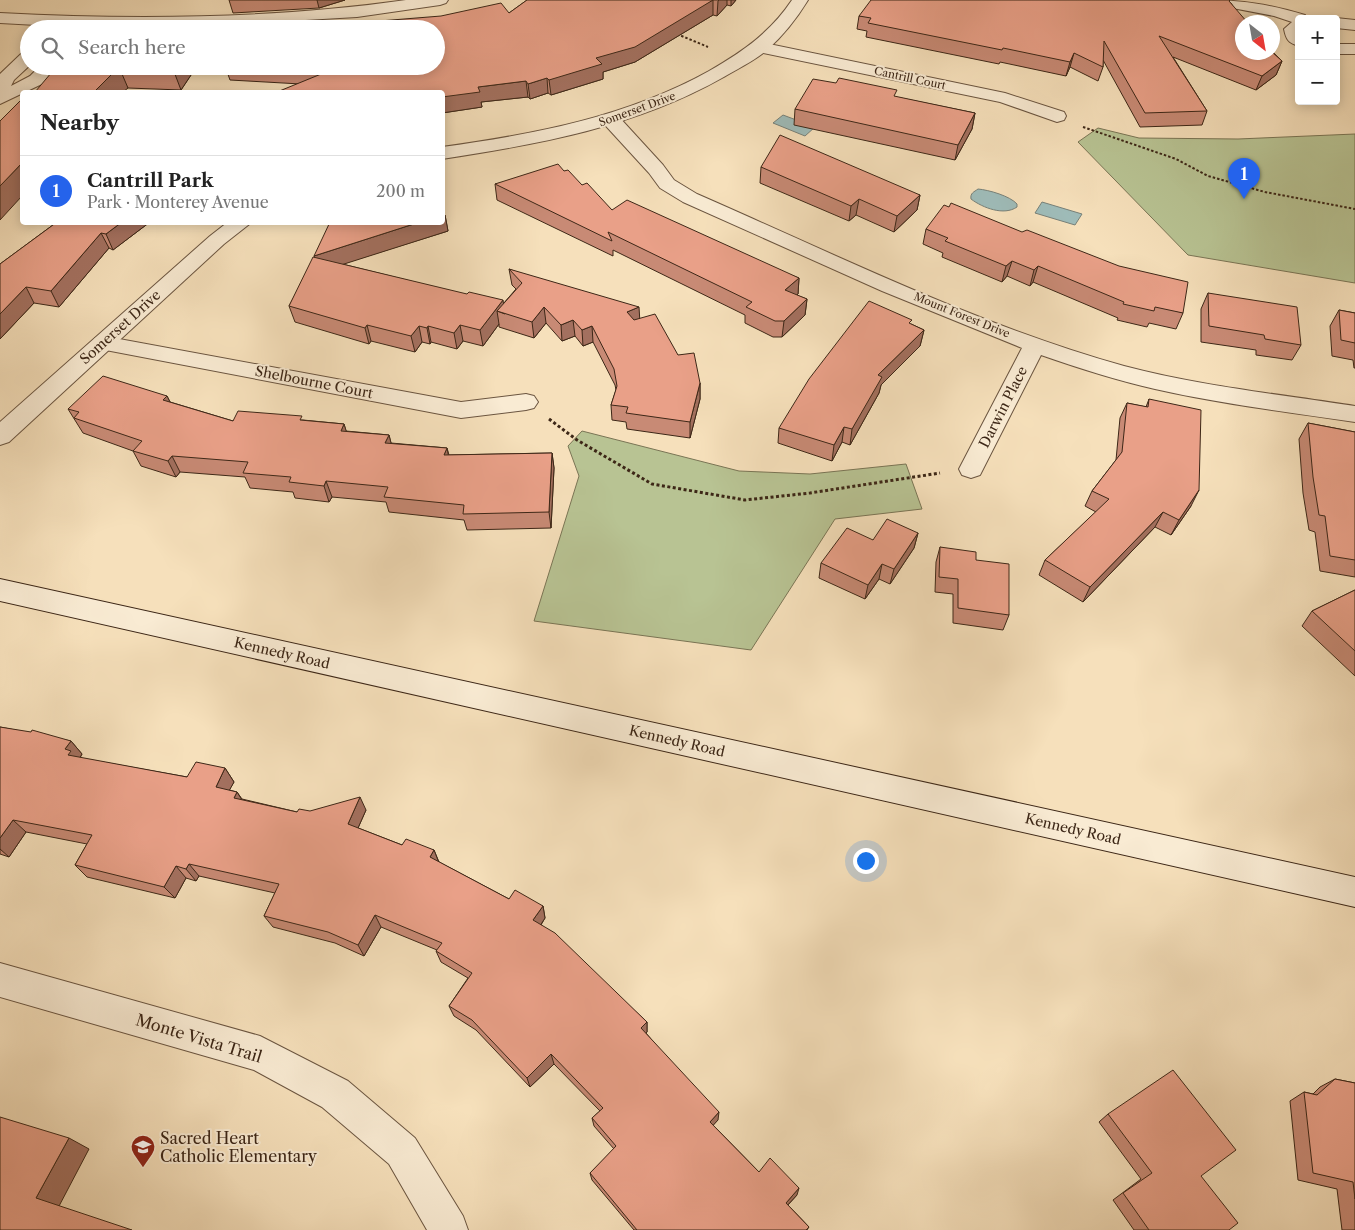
<!DOCTYPE html>
<meta charset="utf-8">
<style>
:root{--surface:#fff;--page:#f2f2f2;--text:#222;--muted:#767676;--line:#e0e0e0;--accent:#2563eb}
body{margin:0;font-family:"Libre Caslon Text",serif;background:var(--page);color:var(--text)}
.controls{position:absolute;right:15px;top:15px;display:grid;overflow:hidden;border-radius:5px;box-shadow:0 2px 12px #0003}
.controls button{width:45px;height:45px;display:grid;place-items:center;padding:0;border:0;border-bottom:1px solid var(--line);background:var(--surface);color:var(--text);font:25px sans-serif}
.compass{position:absolute;left:1235px;top:15px;width:45px;height:45px;border-radius:50%;background:var(--surface);box-shadow:0 2px 12px #0003;rotate:149deg}
.you{position:absolute;left:865px;top:860px;width:18px;height:18px;margin:-12px;border:4px solid #fff;border-radius:50%;background:#1a73e8;box-shadow:0 0 0 8px #1a73e833}
.badge{display:grid;place-items:center;width:32px;height:32px;border-radius:50%;background:var(--accent);color:#fff;font-size:16px;font-weight:700}
.pin{position:absolute;translate:-50% -41px;filter:drop-shadow(0 1px 2px #0008)}
.pin::after{content:'';position:absolute;top:26px;width:18px;height:15px;background:inherit;clip-path:polygon(0 0,100% 0,50% 100%)}
.list{margin:0;padding:0;list-style:none}
h2{display:flex;justify-content:space-between;align-items:center;height:65px;margin:0;padding:0 20px;font-size:21px}
h2 small{font-size:16px;font-weight:400;color:var(--muted)}
.list li{display:grid;grid-template-columns:32px 1fr auto;gap:15px;align-items:center;box-sizing:border-box;height:70px;padding:0 20px;border-top:1px solid var(--line)}
.list b{display:block;font-size:19px;white-space:nowrap}
.list p{margin:0;font-size:16px;white-space:nowrap;color:var(--muted)}
.list em{font-size:16px;font-style:normal;color:var(--muted)}
.icon{flex:none;width:28px;height:28px;fill:none;stroke:currentColor;stroke-width:2;stroke-linecap:round;stroke-linejoin:round}
.map{position:relative;flex:none;width:1355px;height:1230px;overflow:hidden}
.search{position:absolute;background:var(--surface);box-shadow:0 2px 12px #0003;left:20px;top:20px;width:425px;height:55px;display:flex;align-items:center;gap:12px;box-sizing:border-box;padding:0 18px;border-radius:28px;color:var(--muted);font-size:19px}
.panel{position:absolute;background:var(--surface);box-shadow:0 2px 12px #0003;left:20px;top:90px;width:425px;height:135px;border-radius:5px}
.map>svg:first-child{display:block}
.green{fill:#b8c393;stroke:#7a7555}
.water{fill:#9ebbb8;stroke:#778078}
.lines{fill:none;stroke-linecap:round;stroke-linejoin:round}
.minor-casing{stroke:#6b5540;stroke-width:2}
.tertiary-casing{stroke:#6b5540;stroke-width:2}
.secondary-casing{stroke:#3d2717;stroke-width:2}
.path-far1{stroke:#3d2717;stroke-width:2;stroke-dasharray:2.5 2;stroke-linecap:butt}
.path{stroke:#3d2717;stroke-width:3;stroke-dasharray:3 2.5;stroke-linecap:butt}
.minor{fill:#f9ebd3;fill-rule:evenodd}
.tertiary{fill:#f9ebd3;fill-rule:evenodd}
.secondary{fill:#f9ebd3;fill-rule:evenodd}
.wall{fill:#c88a75;stroke:#3d2717}
.shaded-wall{fill:#a3705f;stroke:#3d2717}
.building{fill:#e9a088;stroke:#3d2717}
.labels{text-anchor:middle;stroke-width:4;stroke-linejoin:round;paint-order:stroke}
.far-street-label{font-size:11px;fill:#3d2717;stroke:#f9ebd3}
.street-label{font-size:14px;fill:#3d2717;stroke:#f9ebd3}
.near-street-label{font-size:16px;fill:#3d2717;stroke:#f9ebd3}
.near-poi-label{font-size:16px;fill:#3d2717;stroke:#f9ebd3;text-anchor:start}
</style>
<div class="map">
<svg width="1355" height="1230" viewBox="0 0 1355 1230">
<rect width="100%" height="100%" fill="#f6e0bb"/>
<filter id="stains"><feTurbulence type="fractalNoise" baseFrequency=".004" numOctaves="4"/><feColorMatrix values="0 0 0 0 .2 0 0 0 0 .09 0 0 0 0 .02 0 0 0 .5 -.17"/></filter>
<radialGradient id="worn" r=".72"><stop offset=".6" stop-color="#630" stop-opacity="0"/><stop offset="1" stop-color="#630" stop-opacity=".3"/></radialGradient>
<path class="green" d="M 1098,128 L 1139,138 L 1238,139 L 1355,134 L 1355,283 L 1188,255 L 1078,142 Z
M 582,431 L 739,471 L 810,474 L 906,464 L 922,509 L 835,519 L 751,650 L 534,621 L 579,476 L 568,446 Z"/>
<path class="water" d="M 783,115 L 815,127 L 805,136 L 773,123 Z
M 978,189 C 989,190 1010,196 1017,204 L 1017,207 C 1004,216 983,208 971,199 C 970,193 974,192 978,189 Z
M 1042,202 L 1082,214 L 1075,225 L 1035,213 Z"/>
<g class="lines">
<defs>
<path id="minor" d="M 406,0 L 448,0 L 446,3 L 440,5 L 357,17 L 185,27 L 92,28 L 0,23 L 0,13 C 134,20 273,19 406,0 Z
M 1204,0 C 1241,0 1269,4 1305,15 L 1307,19 L 1299,19 L 1299,46 C 1288,43 1286,39 1284,29 L 1292,22 L 1274,16 L 1206,3 Z
M 1336,18 L 1355,20 L 1355,30 L 1336,28 L 1336,19 L 1333,19 Z
M 760,42 L 1005,93 L 1064,112 L 1066,116 L 1064,120 L 1057,122 L 1000,102 L 754,51 L 751,47 L 754,43 Z
M 1336,44 L 1355,44 L 1355,54 L 1336,54 Z
M 29,51 L 29,66 L 14,80 L 11,86 L 30,76 L 40,66 L 59,66 L 42,84 L 0,104 L 0,74 L 23,52 Z
M 612,115 L 619,117 L 663,165 L 674,180 L 697,194 C 837,255 977,325 1124,366 C 1199,386 1278,394 1355,406 L 1355,422 C 1288,412 1221,404 1155,389 C 1116,380 1078,368 1041,355 L 980,475 L 971,478 L 962,475 L 959,469 L 1022,348 L 882,291 L 683,202 L 660,188 L 649,173 L 605,125 L 603,121 L 605,117 Z
M 103,336 L 461,402 L 526,394 L 534,396 L 538,402 L 534,408 L 526,410 L 461,418 L 95,348 L 92,343 L 95,338 Z
M 0,963 L 260,1036 L 348,1081 L 415,1138 L 463,1216 L 468,1230 L 427,1230 L 389,1164 L 322,1107 L 254,1070 L 0,997 Z"/>
<path id="tertiary" d="M 792,0 L 808,0 C 797,18 783,36 767,50 C 754,61 737,69 722,78 C 635,127 540,144 442,159 L 442,147 C 536,134 626,117 709,71 C 742,52 770,33 792,0 Z
M 228,222 L 252,222 L 224,244 L 9,442 L 0,445 L 0,422 L 210,236 Z"/>
<path id="secondary" d="M 0,579 L 1355,877 L 1355,907 L 0,601 Z"/>
</defs>
<use href="#minor" class="minor-casing"/>
<use href="#tertiary" class="tertiary-casing"/>
<use href="#secondary" class="secondary-casing"/>
<path class="path-far1" d="M 677,34 L 708,47
M 1083,127 L 1176,159 L 1208,176 L 1265,192 L 1355,209"/>
<path class="path" d="M 549,419 L 577,440 L 652,484 L 745,500 L 810,493 L 940,473"/>
<use href="#minor" class="minor"/>
<use href="#tertiary" class="tertiary"/>
<use href="#secondary" class="secondary"/>
</g>
<path class="wall" d="M 229,0 L 345,0 L 319,8 L 233,13 Z
M 527,0 L 736,0 L 731,6 L 727,5 L 717,16 L 713,15 L 635,62 L 603,72 L 603,79 L 551,95 L 548,93 L 530,99 L 528,97 L 481,102 L 482,107 L 442,113 L 442,92 L 230,80 L 225,66 L 436,66 Z
M 1231,3 L 1242,22 L 1282,61 L 1276,75 L 1256,90 L 1173,57 L 1207,111 L 1202,125 L 1140,127 L 1103,60 L 1103,67 L 1098,81 L 1070,67 L 1066,76 L 1000,62 L 999,64 L 866,37 L 867,31 L 857,29 L 859,16 Z
M 57,66 L 197,66 L 181,90 L 128,88 Z
M 896,97 L 975,113 L 972,129 L 955,160 L 794,125 L 795,109 Z
M 761,167 L 920,195 L 917,210 L 894,232 L 856,215 L 849,221 L 760,183 Z
M 564,171 L 582,185 L 612,210 L 799,278 L 798,294 L 796,295 L 807,299 L 805,315 L 782,337 L 773,337 L 745,323 L 745,315 L 613,250 L 613,256 L 497,200 L 495,184 Z
M 445,215 L 448,231 L 342,264 L 503,304 L 516,289 L 512,285 L 509,269 L 639,318 L 678,355 L 700,383 L 700,399 L 690,438 L 627,429 L 626,422 L 612,420 L 611,405 L 616,390 L 615,385 L 593,342 L 583,346 L 575,336 L 562,341 L 546,323 L 534,338 L 499,327 L 499,324 L 483,346 L 463,341 L 457,349 L 431,342 L 430,344 L 422,342 L 415,352 L 371,341 L 369,344 L 295,322 L 289,306 L 315,257 Z
M 57,222 L 150,222 L 113,250 L 109,248 L 59,307 L 34,303 L 0,339 L 0,264 Z
M 926,229 L 1183,313 L 1176,329 L 1149,323 L 1147,327 L 1117,320 L 1118,318 L 1033,282 L 1030,286 L 1007,276 L 1002,282 L 942,257 L 943,253 L 923,244 Z
M 1208,293 L 1301,345 L 1292,360 L 1256,355 L 1256,350 L 1201,342 L 1201,309 Z
M 1339,310 L 1355,313 L 1355,368 L 1354,368 L 1353,360 L 1332,356 L 1330,326 Z
M 911,324 L 924,330 L 920,346 L 881,385 L 879,393 L 850,445 L 842,442 L 832,461 L 778,443 L 779,428 Z
M 167,396 L 170,402 L 233,421 L 303,420 L 344,424 L 346,431 L 389,435 L 391,443 L 447,448 L 449,455 L 552,453 L 554,468 L 551,528 L 467,530 L 464,520 L 389,512 L 386,502 L 332,497 L 329,502 L 295,498 L 293,492 L 250,488 L 245,477 L 180,472 L 176,477 L 141,466 L 133,451 L 83,433 L 68,409 Z
M 1149,399 L 1191,506 L 1171,535 L 1155,527 L 1083,602 L 1039,575 L 1045,560 L 1096,512 L 1085,506 L 1092,491 L 1116,460 L 1120,418 L 1127,403 L 1146,407 Z
M 1308,423 L 1355,432 L 1355,577 L 1320,571 L 1315,532 L 1309,530 L 1303,493 L 1299,439 Z
M 918,533 L 914,548 L 890,584 L 879,579 L 865,599 L 819,578 L 821,563 L 873,540 Z
M 940,547 L 976,560 L 1009,615 L 1003,630 L 953,623 L 953,594 L 935,592 L 936,562 Z
M 1355,590 L 1355,676 L 1302,626 L 1312,611 Z
M 0,727 L 71,741 L 82,754 L 80,758 L 187,777 L 225,768 L 234,782 L 229,790 L 237,792 L 242,799 L 297,812 L 366,810 L 358,828 L 402,845 L 434,850 L 439,862 L 509,899 L 543,906 L 545,918 L 541,925 L 647,1022 L 647,1032 L 646,1033 L 718,1120 L 713,1125 L 759,1172 L 797,1195 L 788,1205 L 809,1227 L 807,1230 L 634,1230 L 592,1180 L 590,1173 L 614,1149 L 594,1126 L 592,1118 L 600,1111 L 554,1064 L 530,1087 L 476,1030 L 454,1016 L 449,1006 L 468,978 L 441,962 L 436,951 L 437,950 L 381,927 L 364,956 L 335,943 L 273,927 L 264,916 L 275,893 L 199,876 L 196,881 L 186,878 L 175,898 L 87,877 L 75,865 L 87,844 L 26,832 L 9,857 L 0,854 Z
M 1335,1079 L 1355,1083 L 1355,1230 L 1342,1230 L 1337,1189 L 1298,1180 L 1290,1101 L 1304,1092 L 1313,1094 L 1320,1087 Z
M 1108,1114 L 1229,1230 L 1134,1230 L 1113,1200 L 1141,1179 L 1099,1122 Z"/>
<path class="shaded-wall" d="M 317,0 L 345,0 L 319,8 Z
M 713,0 L 713,15 L 635,62 L 603,72 L 603,79 L 551,95 L 549,80 L 596,58 Z
M 719,0 L 727,0 L 727,5 L 717,16 L 718,1 Z
M 731,0 L 736,0 L 731,6 Z
M 1074,53 L 1070,67 L 1066,76 L 1070,62 Z
M 1282,61 L 1276,75 L 1256,90 L 1262,76 Z
M 175,66 L 197,66 L 181,90 L 173,69 Z
M 119,67 L 128,88 L 123,92 L 94,92 Z
M 547,78 L 548,93 L 530,99 L 528,84 Z
M 526,81 L 528,97 L 481,102 L 482,107 L 442,113 L 442,97 L 478,87 Z
M 975,113 L 972,129 L 955,160 L 958,145 Z
M 22,163 L 22,196 L 0,220 L 0,186 Z
M 920,195 L 917,210 L 894,232 L 897,216 Z
M 859,199 L 856,215 L 849,221 L 851,206 Z
M 445,215 L 448,231 L 319,272 L 314,256 L 420,222 L 442,222 L 442,216 Z
M 122,222 L 150,222 L 113,250 L 106,234 Z
M 101,233 L 109,248 L 59,307 L 51,291 Z
M 1012,261 L 1007,276 L 1002,282 L 1006,266 Z
M 1038,266 L 1033,282 L 1030,286 L 1034,270 Z
M 799,278 L 798,294 L 784,306 L 785,290 Z
M 26,287 L 34,303 L 0,339 L 0,314 Z
M 807,299 L 805,315 L 782,337 L 784,321 Z
M 503,300 L 505,314 L 497,311 L 499,324 L 483,346 L 480,330 Z
M 544,307 L 546,323 L 534,338 L 532,322 Z
M 639,307 L 640,323 L 627,328 L 627,312 Z
M 573,320 L 575,336 L 562,341 L 561,325 Z
M 367,325 L 371,341 L 369,344 L 365,328 Z
M 460,325 L 463,341 L 457,349 L 454,333 Z
M 419,326 L 422,342 L 415,352 L 411,336 Z
M 428,326 L 431,342 L 430,344 L 427,328 Z
M 592,326 L 593,342 L 583,346 L 582,330 Z
M 924,330 L 920,346 L 881,385 L 879,393 L 850,445 L 852,429 L 878,375 Z
M 700,383 L 700,399 L 690,438 L 690,422 Z
M 167,396 L 175,412 L 163,400 Z
M 344,424 L 349,440 L 341,431 Z
M 844,427 L 842,442 L 832,461 L 834,445 Z
M 389,435 L 393,451 L 385,443 Z
M 447,448 L 450,464 L 444,455 Z
M 552,453 L 554,468 L 551,528 L 549,512 Z
M 172,456 L 180,472 L 176,477 L 168,461 Z
M 326,481 L 332,497 L 329,502 L 324,486 Z
M 1199,490 L 1191,506 L 1171,535 L 1179,520 Z
M 1163,512 L 1155,527 L 1083,602 L 1090,587 Z
M 918,533 L 914,548 L 890,584 L 894,569 Z
M 882,564 L 879,579 L 865,599 L 868,585 Z
M 71,741 L 82,754 L 79,759 L 68,755 L 65,749 Z
M 225,768 L 234,782 L 224,800 L 216,787 Z
M 237,792 L 245,805 L 234,798 Z
M 360,797 L 366,810 L 354,837 L 348,824 Z
M 13,820 L 26,832 L 9,857 L 0,849 L 0,838 Z
M 434,850 L 439,863 L 430,857 Z
M 189,864 L 199,876 L 196,881 L 186,869 Z
M 176,866 L 186,878 L 175,898 L 164,887 Z
M 543,906 L 545,918 L 536,932 L 533,920 Z
M 375,915 L 381,927 L 364,956 L 358,945 Z
M 647,1022 L 647,1032 L 642,1038 L 641,1028 Z
M 551,1054 L 554,1064 L 530,1087 L 527,1078 Z
M 719,1112 L 718,1120 L 709,1130 L 710,1122 Z
M 69,1138 L 89,1149 L 58,1208 L 36,1198 Z
M 799,1188 L 797,1195 L 784,1209 L 786,1203 Z"/>
<path class="building" d="M 527,0 L 713,0 L 635,47 L 596,58 L 602,64 L 549,80 L 547,78 L 528,84 L 526,81 L 478,87 L 480,92 L 442,97 L 442,92 L 277,92 L 326,72 L 243,66 L 436,66 L 436,29 L 281,29 L 441,16 L 501,3 L 509,13 Z
M 871,0 L 1230,0 L 1229,1 L 1247,22 L 1242,22 L 1242,52 L 1272,52 L 1282,61 L 1262,76 L 1159,36 L 1207,111 L 1145,113 L 1104,41 L 1103,67 L 1074,53 L 1070,62 L 1003,48 L 1002,50 L 868,23 L 871,18 L 859,16 Z
M 57,66 L 175,66 L 173,69 L 119,67 L 94,92 L 35,92 Z
M 839,78 L 897,90 L 894,96 L 975,113 L 958,145 L 795,109 L 813,79 L 836,83 Z
M 22,99 L 22,163 L 0,186 L 0,121 Z
M 780,135 L 920,195 L 897,216 L 859,199 L 851,206 L 761,167 Z
M 558,164 L 564,171 L 568,170 L 582,185 L 587,183 L 612,210 L 627,200 L 799,278 L 785,290 L 807,299 L 784,321 L 775,321 L 746,307 L 752,302 L 608,232 L 612,241 L 495,184 Z
M 951,203 L 1022,232 L 1027,230 L 1119,266 L 1188,282 L 1183,313 L 1155,307 L 1154,311 L 1123,304 L 1124,302 L 1038,266 L 1034,270 L 1012,261 L 1006,266 L 945,241 L 948,238 L 926,229 L 944,205 L 949,207 Z
M 57,222 L 122,222 L 106,234 L 101,233 L 51,291 L 26,287 L 0,314 L 0,264 Z
M 330,222 L 420,222 L 314,256 Z
M 313,257 L 467,294 L 469,292 L 503,300 L 480,330 L 460,325 L 454,333 L 428,326 L 427,328 L 419,326 L 411,336 L 367,325 L 365,328 L 289,306 Z
M 509,269 L 639,307 L 627,312 L 634,320 L 655,314 L 678,355 L 694,353 L 700,383 L 690,422 L 626,413 L 628,407 L 611,405 L 617,386 L 614,369 L 592,326 L 582,330 L 573,320 L 561,325 L 544,307 L 532,322 L 497,311 L 522,283 Z
M 1208,293 L 1297,307 L 1301,345 L 1265,339 L 1264,335 L 1209,326 Z
M 869,301 L 912,320 L 909,323 L 924,330 L 878,375 L 882,377 L 852,429 L 844,427 L 834,445 L 779,428 L 809,379 Z
M 1339,310 L 1355,313 L 1355,343 L 1341,340 Z
M 103,376 L 167,396 L 163,400 L 233,421 L 238,411 L 302,416 L 300,420 L 344,424 L 341,431 L 389,435 L 385,443 L 447,448 L 444,455 L 552,453 L 549,512 L 463,514 L 464,505 L 384,497 L 388,487 L 326,481 L 324,486 L 289,482 L 291,477 L 243,473 L 248,462 L 172,456 L 168,461 L 133,451 L 142,441 L 74,418 L 79,412 L 68,409 Z
M 1149,399 L 1201,410 L 1199,490 L 1179,520 L 1163,512 L 1090,587 L 1045,560 L 1109,499 L 1092,491 L 1122,452 L 1127,403 L 1148,407 Z
M 1308,423 L 1355,432 L 1355,560 L 1330,556 L 1325,516 L 1319,515 L 1313,477 Z
M 887,519 L 918,533 L 894,569 L 882,564 L 868,585 L 821,563 L 847,528 L 873,540 Z
M 940,547 L 976,552 L 976,560 L 1009,564 L 1009,615 L 958,608 L 958,579 L 939,577 Z
M 1355,590 L 1355,651 L 1312,611 Z
M 0,727 L 31,732 L 32,730 L 71,741 L 65,749 L 71,751 L 68,755 L 187,777 L 196,762 L 225,768 L 216,787 L 237,792 L 234,798 L 297,812 L 299,809 L 310,811 L 360,797 L 348,824 L 402,845 L 406,839 L 434,850 L 430,857 L 509,899 L 515,890 L 543,906 L 533,920 L 555,933 L 647,1022 L 641,1028 L 719,1112 L 710,1122 L 759,1172 L 770,1158 L 799,1188 L 786,1203 L 809,1227 L 806,1230 L 637,1230 L 590,1173 L 616,1146 L 592,1118 L 603,1108 L 551,1054 L 527,1078 L 472,1020 L 449,1006 L 472,973 L 436,951 L 442,943 L 375,915 L 358,945 L 328,932 L 264,916 L 279,884 L 189,864 L 186,869 L 176,866 L 164,887 L 75,865 L 92,835 L 13,820 L 0,838 Z
M 1173,1070 L 1236,1150 L 1201,1176 L 1238,1223 L 1229,1230 L 1149,1230 L 1123,1193 L 1152,1173 L 1108,1114 Z
M 1335,1079 L 1355,1083 L 1355,1199 L 1353,1182 L 1313,1173 L 1304,1092 L 1317,1095 Z
M 0,1117 L 69,1138 L 36,1198 L 132,1230 L 0,1230 Z"/>
<defs>
<symbol id="school-pin" viewBox="-11 -11 22 30"><path d="M0 17L-7.5 6A9.5 9.5 0 1 1 7.5 6Z" fill="#8f2418" stroke="#f9ebd3"/><path d="M0-5L7-2L0 1L-7-2ZM-4 1L0 2.5L4 1V4Q0 6-4 4Z" fill="#fff"/></symbol>
</defs>
<g fill-rule="evenodd">
<use href="#school-pin" x="129" y="1133" width="28" height="38"/>
</g>
<g class="labels">
<g class="far-street-label">
<text transform="translate(910 78) rotate(12)" y="4">Cantrill Court</text>
<text transform="translate(637 109) rotate(-20)" y="4">Somerset Drive</text>
<text transform="translate(962 315) rotate(22)" y="4">Mount Forest Drive</text>
</g>
<g class="street-label">
<text transform="translate(120 327) rotate(-42)" y="5">Somerset Drive</text>
<text transform="translate(314 382) rotate(11)" y="5">Shelbourne Court</text>
<text transform="translate(1003 407) rotate(-63)" y="5">Darwin Place</text>
<text transform="translate(282 653) rotate(13)" y="5">Kennedy Road</text>
<text transform="translate(677 741) rotate(13)" y="5">Kennedy Road</text>
<text transform="translate(1073 829) rotate(13)" y="5">Kennedy Road</text>
</g>
<g class="near-street-label">
<text transform="translate(199 1038) rotate(17)" y="6">Monte Vista Trail</text>
</g>
<g class="near-poi-label">
<text x="160" y="1144">Sacred Heart<tspan x="160" dy="18">Catholic Elementary</tspan></text>
</g>
</g>
<rect width="100%" height="100%" filter="url(#stains)"/>
<rect width="100%" height="100%" fill="url(#worn)"/>
</svg>
<div class="controls">
<button>+</button>
<button>−</button>
</div>
<svg class="compass" viewBox="-18 -18 36 36"><path d="M0-13l5 13h-10z" fill="#e53935"/><path d="M0 13l5-13h-10z" fill="#767676"/></svg>
<div class="you"></div>
<div class="pin badge" style="left:1244px;top:199px">1</div>
<div class="search"><svg class="icon" aria-label="search" viewBox="0 0 24 24"><circle cx="10" cy="10" r="6"/><path d="M15 15l6 6"/></svg>Search here</div>
<section class="panel">
<h2>Nearby<small></small></h2>
<ul class="list">
<li><span class="badge">1</span><div><b>Cantrill Park</b><p>Park · Monterey Avenue</p></div><em>200 m</em></li>
</ul>
</section>
</div>
